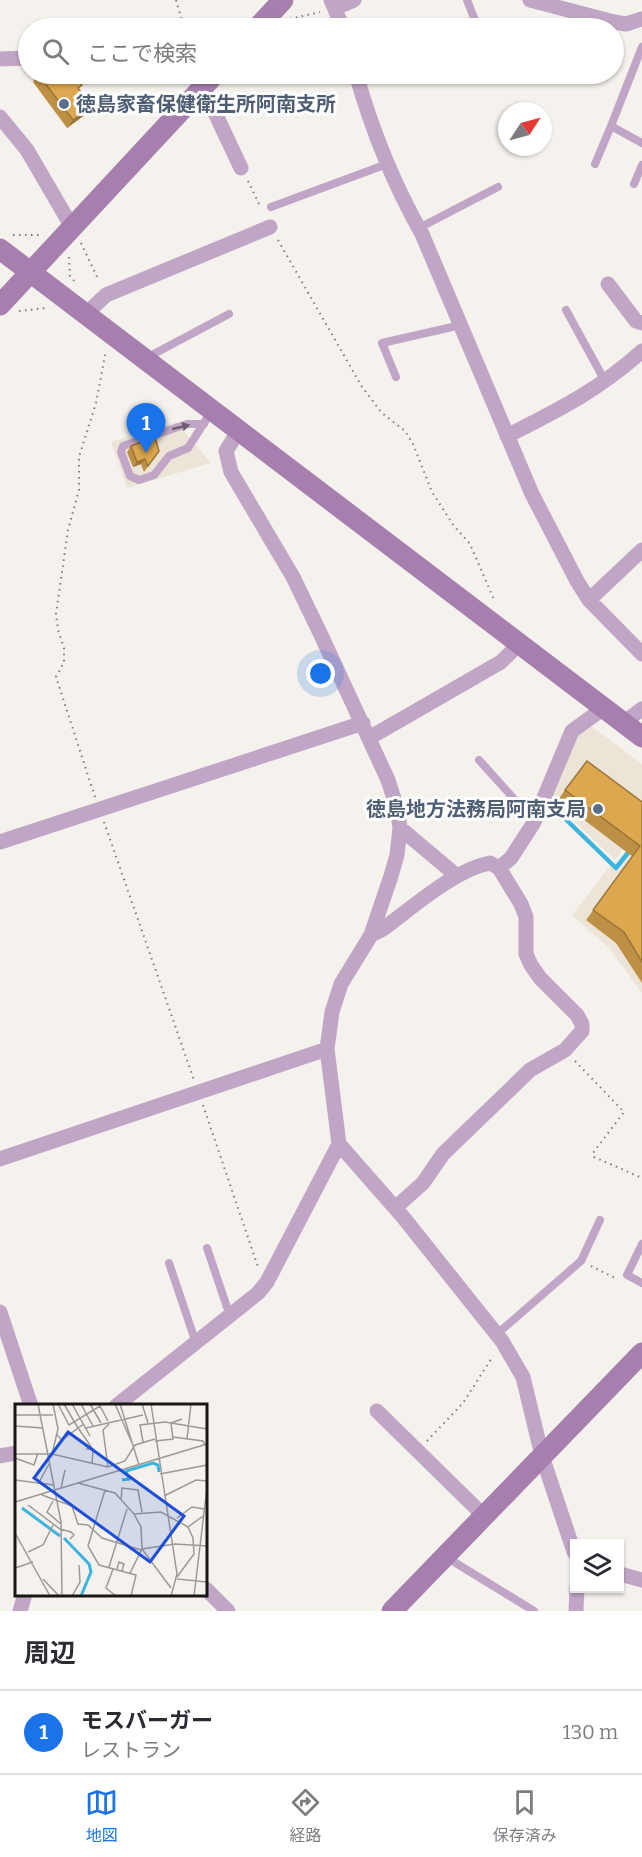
<!DOCTYPE html>
<html lang="ja">
<meta charset="utf-8">
<style>
:root{--surface:#fff;--page:#f7f7f7;--text:#2b2b33;--muted:#7c7c81;--line:#e1e1e2;--accent:#1a73e8}
body{margin:0;font-family:Bitter,"Noto Sans JP",serif;background:var(--page);color:var(--text)}
.controls{position:absolute;right:18px;bottom:18px;display:grid;overflow:hidden;border-radius:0px;box-shadow:0 2px 4px #0004}
.controls button{width:54px;height:54px;display:grid;place-items:center;padding:0;border:0;border-bottom:2px solid var(--line);background:var(--surface);color:var(--text);font:30px sans-serif}
.compass{position:absolute;left:498px;top:102px;width:54px;height:54px;border-radius:50%;background:var(--surface);box-shadow:0 2px 4px #0004;rotate:54deg}
.you{position:absolute;left:321px;top:674px;width:21px;height:21px;margin:-15px;border:4px solid #fff;border-radius:50%;background:#1a73e8;box-shadow:0 0 0 9px #1a73e833}
.badge{display:grid;place-items:center;width:39px;height:39px;border-radius:50%;background:var(--accent);color:#fff;font-size:20px;font-weight:700}
.pin{position:absolute;translate:-50% -50px;filter:drop-shadow(0 2px 3px #0008)}
.pin::after{content:'';position:absolute;top:32px;width:21px;height:18px;background:inherit;clip-path:polygon(0 0,100% 0,50% 100%)}
.list{margin:0;padding:0;list-style:none}
h2{display:flex;justify-content:space-between;align-items:center;height:78px;margin:0;padding:0 24px;font-size:26px}
h2 small{font-size:20px;font-weight:400;color:var(--muted)}
.list li{display:grid;grid-template-columns:39px 1fr auto;gap:18px;align-items:center;box-sizing:border-box;height:84px;padding:0 24px;border-top:2px solid var(--line)}
.list b{display:block;font-size:22px;white-space:nowrap}
.list p{margin:0;font-size:20px;white-space:nowrap;color:var(--muted)}
.list em{font-size:20px;font-style:normal;color:var(--muted)}
.icon{flex:none;width:33px;height:33px;fill:none;stroke:currentColor;stroke-width:2;stroke-linecap:round;stroke-linejoin:round}
.map{position:relative;flex:none;width:642px;height:1611px;overflow:hidden}
.search{position:absolute;background:var(--surface);box-shadow:0 2px 4px #0004;left:18px;right:18px;top:18px;height:66px;display:flex;align-items:center;gap:15px;box-sizing:border-box;padding:0 21px;border-radius:33px;color:var(--muted);font-size:22px}
.sheet{height:162px;background:var(--surface)}
nav{display:flex;justify-content:space-around;align-items:center;box-sizing:border-box;height:84px;border-top:2px solid var(--line);background:var(--surface);font-size:16px;color:var(--muted)}
nav a{display:grid;justify-items:center;gap:3px}
nav .on{color:var(--accent)}
.map>svg:first-child{display:block}
.built{fill:#ede4d8}
.lines{fill:none;stroke-linecap:round;stroke-linejoin:round}
.stream{stroke:#3bb4e0;stroke-width:4.5}
.path{stroke:#7f7d7a;stroke-width:2;stroke-dasharray:1.5 4.5;stroke-linecap:butt}
.lane{stroke:#c1a5c6;stroke-width:8}
.street{stroke:#c1a5c6;stroke-width:15}
.secondary{stroke:#a77faf;stroke-width:21}
.wall{fill:#be9045}
.shaded-wall{fill:#9b7538}
.building{fill:#dda750;stroke:#9b7538;stroke-width:1.5}
.oneway{fill:#6c5e6e}
.service-dot{fill:#5c6f8a;stroke:#fff;stroke-width:2}
.labels{text-anchor:middle;stroke-width:6;stroke-linejoin:round;paint-order:stroke}
.service-label{font-size:20px;font-weight:bold;fill:#4e5e75;stroke:#fff;text-anchor:start}
.inset-river{fill:none;stroke:#3bb4e0;stroke-width:3}
.inset-road{fill:none;stroke:#9d9a96;stroke-width:1.5}
.view{fill:#1d4ed8;fill-opacity:0.15;stroke:#1d4ed8;stroke-width:3}
.inset-edge{fill:none;stroke:#181715;stroke-width:3}
</style>
<div class="map">
<svg width="642" height="1611" viewBox="0 0 642 1611">
<rect width="100%" height="100%" fill="#f5f1ec"/>
<path class="built" d="M 176,422 L 211,463 L 127,488 L 111,442 Z
M 589,724 L 642,764 L 642,822 L 615,860 L 551,799 L 577,734 Z
M 642,839 L 642,993 L 610,949 L 572,915 L 610,866 L 618,870 Z"/>
<g class="lines">
<path class="stream" d="M 551,805 L 616,868 L 631,849"/>
<path class="path" d="M 176,0 L 184,28
M 290,19 L 320,12
M 248,181 L 260,206
M 13,235 L 40,235
M 278,240 L 362,387 L 382,413 L 405,431 L 413,444 L 432,492 L 454,526 L 470,544 L 495,602
M 81,243 L 99,281
M 69,257 L 70,276 L 75,282
M 19,311 L 46,308
M 95,797 L 56,677 L 64,662 L 64,648 L 58,630 L 56,614 L 68,530 L 79,490 L 79,457 L 96,403 L 106,350
M 104,822 L 194,1080
M 575,1061 L 624,1112 L 593,1153 L 594,1157 L 642,1178
M 203,1105 L 258,1267
M 591,1266 L 615,1278
M 427,1441 L 463,1403 L 493,1356"/>
<path class="lane" d="M 467,0 L 478,28
M 611,126 L 642,47
M 595,164 L 611,126 L 642,143
M 634,184 L 642,165
M 271,207 L 387,164
M 419,228 L 498,187
M 566,310 L 605,381
M 148,357 L 229,314
M 396,377 L 382,343 L 461,325
M 204,424 L 187,424 L 123,446 L 121,452 L 130,476 L 139,480 L 154,475 L 169,456 L 188,448 L 211,412
M 479,760 L 534,821
M 642,1244 L 627,1275 L 642,1283
M 207,1248 L 230,1316
M 169,1263 L 196,1343
M 497,1334 L 581,1261 L 600,1220
M 446,1557 L 534,1611"/>
<path class="street" d="M 331,0 L 343,28
M 530,0 L 614,22 L 626,24 L 642,19
M 335,8 L 354,0
M 0,59 L 28,58
M 356,74 C 372,130 393,183 422,234 L 532,494 L 577,581 L 589,600 L 642,654
M 201,88 L 208,98 L 241,168
M 0,117 L 27,150 L 72,227
M 608,284 L 636,321 L 642,323
M 86,314 L 106,295 L 270,227
M 239,430 L 226,451 L 231,472 L 293,577 L 321,635 L 388,780 L 397,808 L 400,828 L 397,855 L 391,876 L 371,935 L 341,984 L 332,1012 L 327,1049 L 339,1144 L 403,1217 L 502,1341 L 523,1377 L 542,1456 L 574,1552
M 507,436 C 558,410 599,390 642,351
M 589,600 L 642,550
M 623,723 L 642,709
M 369,738 L 501,662 L 520,643
M 400,828 L 457,876
M 0,842 L 363,723
M 499,868 L 511,858 L 533,824 L 572,731 L 604,708
M 371,935 L 383,929 C 413,907 454,870 490,863 L 499,868 L 521,904 L 526,917 L 526,954 L 531,965 L 540,978 L 577,1015 L 582,1024 L 582,1031 L 565,1050 L 530,1070 L 443,1154 L 423,1183 L 395,1208
M 0,1159 L 327,1049
M 0,1312 L 31,1406
M 116,1406 L 258,1293 L 267,1282 L 339,1144
M 377,1411 L 484,1516
M 0,1456 L 16,1453
M 620,1574 L 642,1580
M 206,1589 L 228,1611
M 20,1611 L 25,1594
M 576,1611 L 577,1588"/>
<path class="secondary" d="M 257,28 L 283,0
M 0,249 L 642,737
M 0,305 L 215,74
M 392,1611 L 642,1353"/>
</g>
<path class="wall" d="M 38,74 L 79,90 L 91,106 L 86,114 L 67,128 L 33,82 Z
M 131,446 L 159,451 L 144,472 L 141,464 L 133,467 L 127,452 Z
M 565,790 L 642,802 L 642,983 L 616,943 L 586,920 L 633,857 L 558,800 Z"/>
<path class="shaded-wall" d="M 91,106 L 86,114 L 67,128 L 73,120 Z
M 145,459 L 141,464 L 133,467 L 137,462 Z"/>
<path class="building" d="M 38,74 L 74,74 L 82,85 L 78,88 L 91,106 L 73,120 Z
M 155,437 L 159,451 L 148,466 L 145,459 L 137,462 L 131,446 Z
M 587,761 L 642,802 L 642,962 L 624,932 L 593,910 L 640,846 L 565,790 Z"/>
<defs><path id="oneway-solid" d="M-6-.8H1V-3.2L6.5 0L1 3.2V.8H-6Z" transform="scale(1.5)"/></defs>
<use class="oneway" href="#oneway-solid" transform="translate(181 427) rotate(-13)"/>
<g class="service-dot">
<circle cx="64" cy="104" r="6"/>
<circle cx="598" cy="809" r="6"/>
</g>
<g class="labels">
<g class="service-label">
<text x="76" y="111">徳島家畜保健衛生所阿南支所</text>
<text x="586" y="816" text-anchor="end">徳島地方法務局阿南支局</text>
</g>
</g>
<g transform="translate(15 1404)">
<rect width="192" height="192" fill="#f5f1ec"/>
<path class="inset-river" d="M 107,76 L 114,75 L 111,67 L 138,59 L 143,61 L 144,68M 7,104 L 45,132M 49,134 L 74,160 L 76,168 L 66,192"/>
<path class="inset-road" d="M 23,0 L 46,118 L 47,192M 43,0 L 54,21 L 85,2 L 93,17M 57,0 L 75,32M 66,0 L 78,22M 75,0 L 86,19M 100,0 L 117,39M 105,0 L 124,61M 127,0 L 133,19M 136,0 L 162,170 L 156,192M 0,11 L 38,11M 69,20 L 63,24 L 77,44M 0,22 L 28,24M 71,24 L 128,11M 41,30 L 47,36 L 63,24 L 49,0M 158,33 L 188,37 L 190,41M 172,35 L 176,0M 140,37 L 158,35 L 156,19 L 167,15M 128,38 L 125,21 L 150,18 L 192,25M 71,45 L 78,45 L 77,60M 0,50 L 37,50 L 93,63 L 110,57 L 120,41 L 140,35M 37,50 L 43,25 L 38,0M 0,54 L 19,61 L 23,49M 93,63 L 88,26 L 94,20M 145,70 L 192,61M 0,76 L 39,81M 63,79 L 100,89 L 119,110 L 146,108 L 173,123 L 178,134 L 179,150 L 162,173M 23,80 L 34,60M 46,84 L 50,66M 90,86 L 73,142 L 84,161 L 121,171 L 116,192M 27,91 L 57,102 L 63,120 L 73,121 L 87,134 L 126,146M 149,92 L 181,76 L 192,77M 106,96 L 107,84 L 123,86 L 127,108M 38,97 L 32,108 L 46,120M 0,98 L 192,40M 13,101 L 45,125 L 56,128 L 59,131 L 55,135M 119,110 L 126,123 L 127,145 L 156,184M 162,114 L 177,103 L 189,105M 173,123 L 188,112M 0,129 L 35,192M 13,148 L 28,141 L 38,121M 94,163 L 112,105M 0,164 L 18,158M 98,165 L 91,184 L 101,192M 102,165 L 104,158 L 109,160 L 107,167M 115,169 L 127,145 L 160,140 L 192,142M 28,175 L 44,192M 162,175 L 192,178M 57,192 L 65,178 L 64,161M 179,192 L 192,84"/>
<path class="view" d="M 53,28 L 169,112 L 135,158 L 19,74 Z"/>
<rect width="192" height="192" class="inset-edge"/>
</g>
</svg>
<div class="controls">
<button><svg class="icon" aria-label="layers" viewBox="0 0 24 24"><path d="M12 4l9 5-9 5-9-5zM3 14l9 5 9-5"/></svg></button>
</div>
<svg class="compass" viewBox="-18 -18 36 36"><path d="M0-13l5 13h-10z" fill="#e53935"/><path d="M0 13l5-13h-10z" fill="#7c7c81"/></svg>
<div class="you"></div>
<div class="pin badge" style="left:146px;top:453px">1</div>
<div class="search"><svg class="icon" aria-label="search" viewBox="0 0 24 24"><circle cx="10" cy="10" r="6"/><path d="M15 15l6 6"/></svg>ここで検索</div>
</div>
<section class="sheet">
<h2>周辺<small></small></h2>
<ul class="list">
<li><span class="badge">1</span><div><b>モスバーガー</b><p>レストラン</p></div><em>130 m</em></li>
</ul>
</section>
<nav>
<a class="on"><svg class="icon" aria-label="map" viewBox="0 0 24 24"><path d="M3 6l6-2 6 2 6-2v14l-6 2-6-2-6 2zM9 4v14M15 6v14"/></svg>地図</a>
<a><svg class="icon" aria-label="directions" viewBox="0 0 24 24"><path d="M12 3l9 9-9 9-9-9zM9 14v-3h6M13 9l2 2-2 2"/></svg>経路</a>
<a><svg class="icon" aria-label="saved" viewBox="0 0 24 24"><path d="M7 4h10v16l-5-4-5 4z"/></svg>保存済み</a>
</nav>
